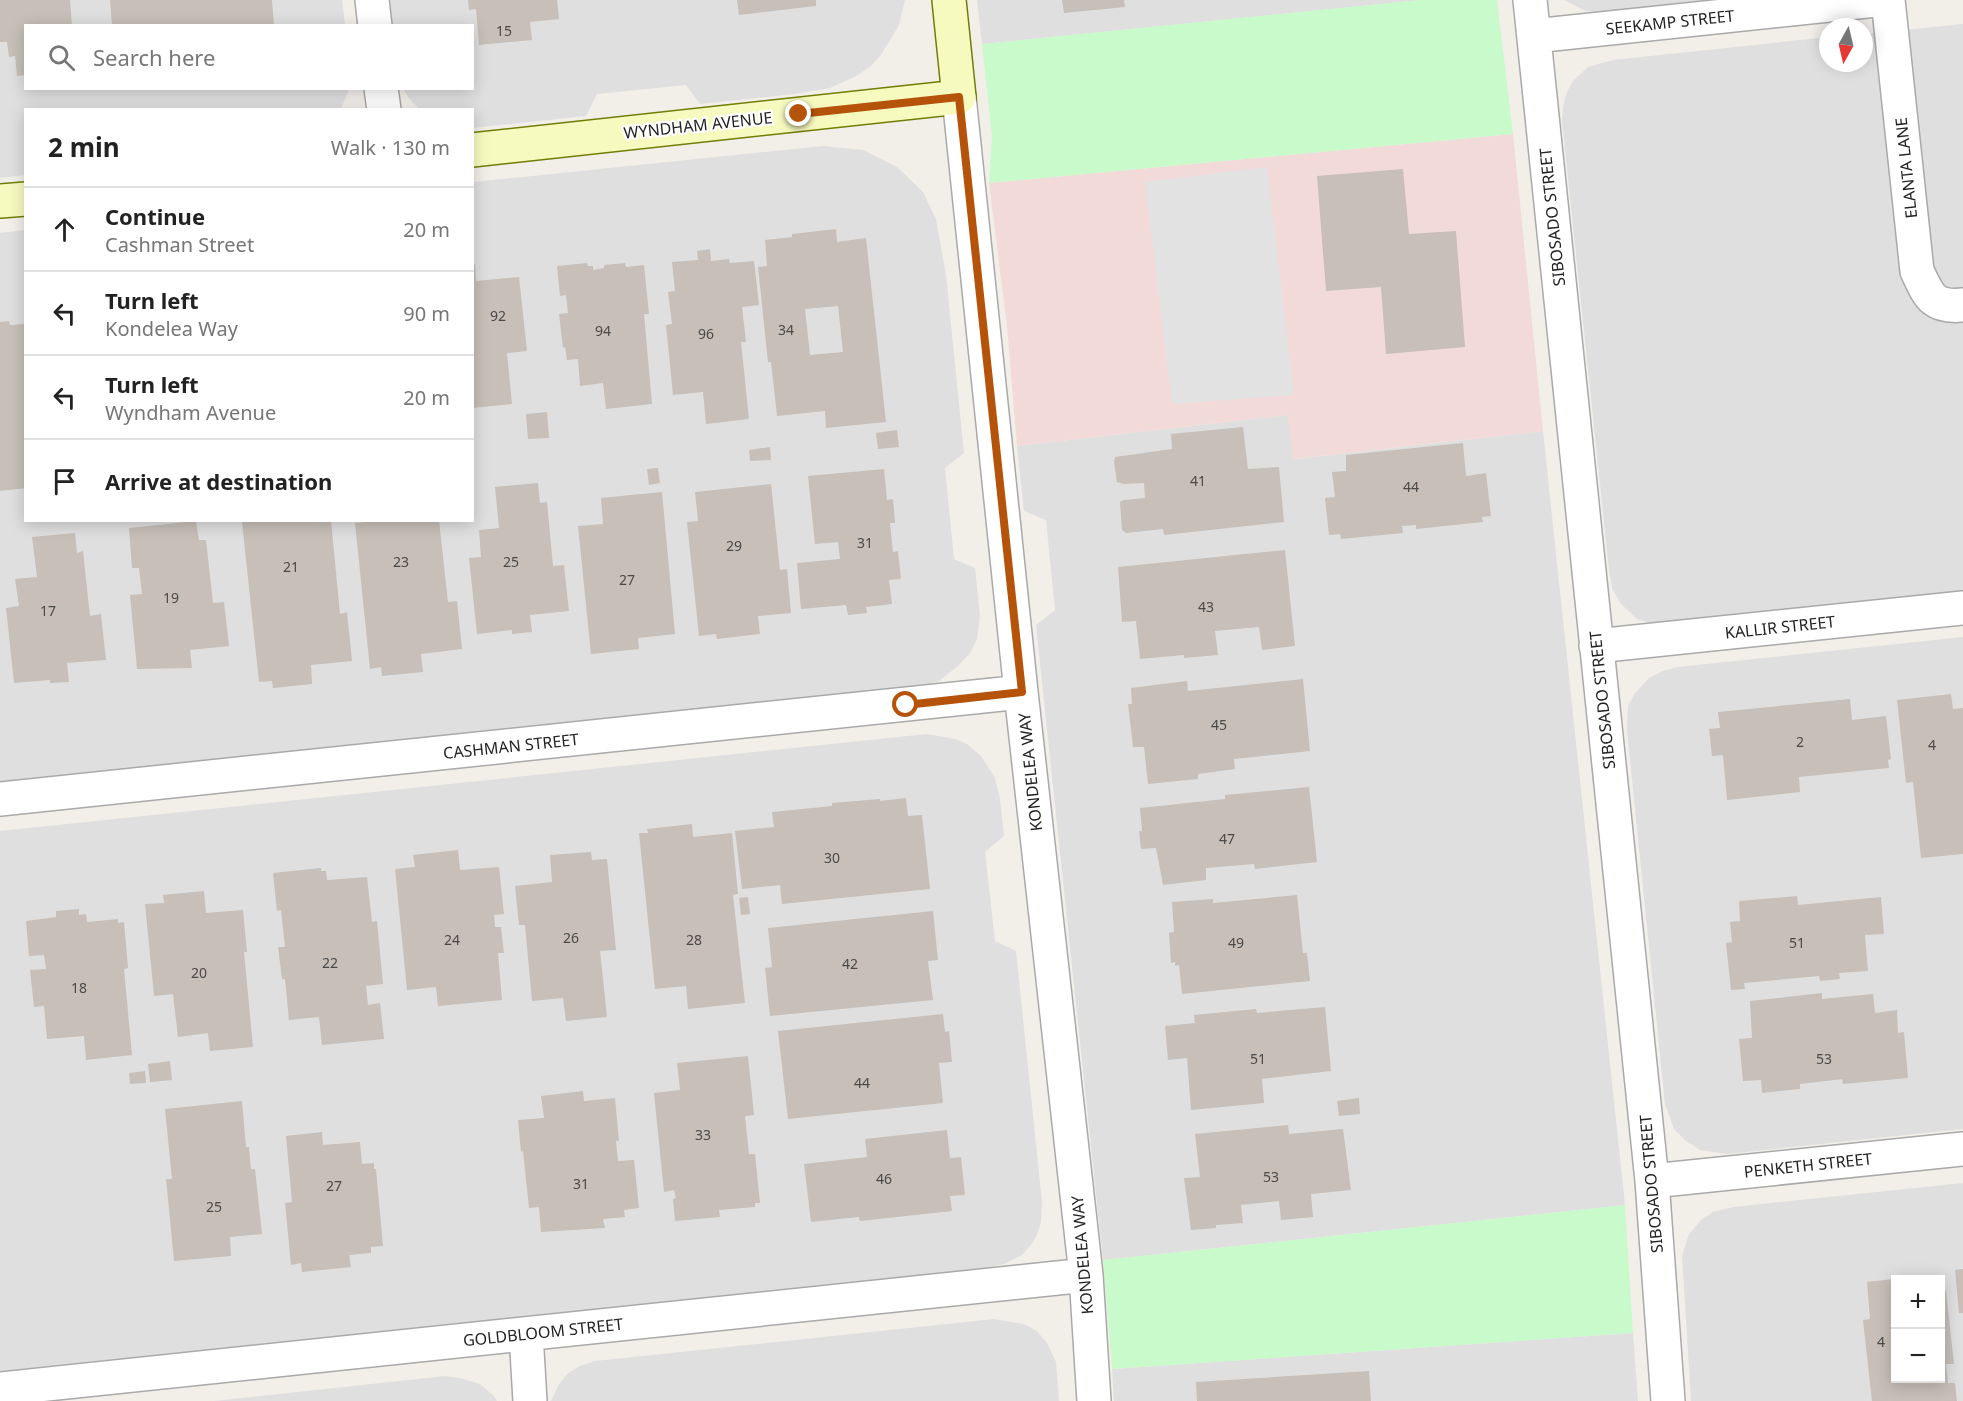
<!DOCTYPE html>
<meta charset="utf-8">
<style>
:root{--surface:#fff;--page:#f2f2f2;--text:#222;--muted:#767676;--line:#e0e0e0}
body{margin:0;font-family:"Noto Sans",sans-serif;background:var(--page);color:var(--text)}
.controls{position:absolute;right:18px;bottom:18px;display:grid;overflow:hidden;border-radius:0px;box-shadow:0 3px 15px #0003}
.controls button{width:54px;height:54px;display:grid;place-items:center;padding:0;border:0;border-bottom:2px solid var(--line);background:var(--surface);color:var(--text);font:30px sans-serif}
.compass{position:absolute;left:1819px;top:18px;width:54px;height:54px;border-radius:50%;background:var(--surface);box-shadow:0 3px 15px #0003;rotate:188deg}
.stop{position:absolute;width:18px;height:18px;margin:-14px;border:4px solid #b45309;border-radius:50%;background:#fff}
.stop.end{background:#b45309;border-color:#fff;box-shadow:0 2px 6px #0008}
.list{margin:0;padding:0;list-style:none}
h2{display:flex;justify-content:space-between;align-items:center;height:78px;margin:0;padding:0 24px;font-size:26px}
h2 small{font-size:20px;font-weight:400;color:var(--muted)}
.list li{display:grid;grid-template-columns:39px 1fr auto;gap:18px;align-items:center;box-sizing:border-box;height:84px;padding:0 24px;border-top:2px solid var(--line)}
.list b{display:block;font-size:22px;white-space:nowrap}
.list p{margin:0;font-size:20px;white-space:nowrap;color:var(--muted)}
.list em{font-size:20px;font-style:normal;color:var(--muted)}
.icon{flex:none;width:33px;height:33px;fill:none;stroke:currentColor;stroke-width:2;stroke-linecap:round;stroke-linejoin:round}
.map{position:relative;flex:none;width:1963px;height:1401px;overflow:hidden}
.search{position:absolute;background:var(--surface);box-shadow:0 3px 15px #0003;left:24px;top:24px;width:450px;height:66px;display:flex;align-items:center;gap:15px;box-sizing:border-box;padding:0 21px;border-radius:0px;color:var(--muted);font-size:22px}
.panel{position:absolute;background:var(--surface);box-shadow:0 3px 15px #0003;left:24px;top:108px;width:450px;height:414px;border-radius:0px}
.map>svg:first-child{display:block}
.residential{fill:#e0dfdf;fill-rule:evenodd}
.commercial{fill:#f2dad9}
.park{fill:#c8facc}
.parking{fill:#e2e2e2}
.building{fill:#c7bfb8;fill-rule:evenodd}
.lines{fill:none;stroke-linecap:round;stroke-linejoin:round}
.street-casing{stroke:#a9a9a9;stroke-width:36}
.secondary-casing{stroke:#707d05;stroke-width:36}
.street{stroke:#fff;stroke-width:33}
.secondary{stroke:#f7fabf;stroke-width:33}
.route{stroke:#b45309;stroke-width:8}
.labels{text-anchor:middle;stroke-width:4.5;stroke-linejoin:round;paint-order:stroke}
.number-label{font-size:14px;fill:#4b4948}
.street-label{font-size:16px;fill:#222;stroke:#fff}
</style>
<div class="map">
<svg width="1963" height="1401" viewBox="0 0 1963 1401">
<rect width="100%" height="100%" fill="#f2efe9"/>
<path class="residential" d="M 0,0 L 342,0 L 345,25 L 26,26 L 26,88 L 348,89 L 348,92 L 341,109 L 26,110 L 25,175 L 0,178 Z
M 390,0 L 905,0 L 899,25 L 881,55 L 871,66 L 856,76 L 830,88 L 795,94 L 700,104 L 686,85 L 597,94 L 586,116 L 473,128 L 472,110 L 419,109 L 409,98 L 403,89 L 472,88 L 472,26 L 392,25 Z
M 977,0 L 1421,0 L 982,44 Z
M 1564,0 L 1720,0 L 1599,12 L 1586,11 Z
M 1963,24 L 1963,594 L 1658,625 L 1637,619 L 1620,603 L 1612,588 L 1609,570 L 1562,121 L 1563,106 L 1567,92 L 1573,81 L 1588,67 L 1613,60 L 1828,37 L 1828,63 L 1864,63 L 1864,34 Z
M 823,146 L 863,150 L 897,167 L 923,192 L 936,219 L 946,275 L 964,453 L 945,468 L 954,559 L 975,568 L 980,616 L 977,639 L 970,653 L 958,666 L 939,681 L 921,687 L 0,783 L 0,233 L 25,230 L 26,520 L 472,520 L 473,182 Z
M 1288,415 L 1294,459 L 1543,431 L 1625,1205 L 1103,1260 L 1036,625 L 1055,610 L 1046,520 L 1024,511 L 1017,446 Z
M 1963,637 L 1963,1129 L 1727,1154 L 1700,1150 L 1686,1141 L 1674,1129 L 1665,1104 L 1627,730 L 1628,706 L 1635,693 L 1649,678 L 1663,671 L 1678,667 Z
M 927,734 L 955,739 L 967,744 L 981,756 L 995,778 L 1000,799 L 1004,836 L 985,852 L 995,941 L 1016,951 L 1042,1202 L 1041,1222 L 1037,1235 L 1030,1246 L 1022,1255 L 1004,1264 L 986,1268 L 0,1371 L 0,831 Z
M 1963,1183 L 1963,1401 L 1691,1401 L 1682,1256 L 1689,1234 L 1702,1219 L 1713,1212 L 1733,1207 ZM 1896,1280 L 1940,1280 L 1940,1378 L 1896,1378 Z
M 994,1319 L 1024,1324 L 1037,1331 L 1047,1343 L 1056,1362 L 1059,1401 L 551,1401 L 559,1384 L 568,1373 L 580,1366 L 595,1361 Z
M 1633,1333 L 1638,1401 L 1114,1401 L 1112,1369 Z
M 445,1376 L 460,1378 L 480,1384 L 494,1396 L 497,1401 L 214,1401 Z"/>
<path class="commercial" d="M 1513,134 L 1543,431 L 1293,459 L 1288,415 L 1017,446 L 1007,326 L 989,183 Z"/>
<path class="park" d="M 1420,0 L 1497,0 L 1513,134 L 989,183 L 992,137 L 982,44 Z
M 1625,1205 L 1633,1333 L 1112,1369 L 1103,1260 Z"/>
<path class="parking" d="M 1267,167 L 1294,395 L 1172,404 L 1145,182 Z"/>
<path class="building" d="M 0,0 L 70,0 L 72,26 L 26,26 L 26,75 L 17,76 L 15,56 L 9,57 L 7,42 L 0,42 Z
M 110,0 L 272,0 L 274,26 L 112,26 Z
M 468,0 L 557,0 L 559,19 L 530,22 L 532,40 L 479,45 L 476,9 L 469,10 Z
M 737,0 L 816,0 L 816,6 L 739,15 Z
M 1062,0 L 1124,0 L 1125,7 L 1064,13 Z
M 1403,169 L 1409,234 L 1456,231 L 1465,347 L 1386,354 L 1381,287 L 1326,291 L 1317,176 Z
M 836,229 L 837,242 L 866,238 L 886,422 L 826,428 L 825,411 L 777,416 L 771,362 L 768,362 L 758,267 L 767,266 L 765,240 L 792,237 L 792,234 ZM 838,306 L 843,352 L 810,355 L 805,309 Z
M 710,249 L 711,261 L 729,259 L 730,263 L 754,261 L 759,305 L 742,307 L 746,342 L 741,342 L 749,419 L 706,424 L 703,392 L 673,395 L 666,325 L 672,324 L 668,292 L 675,291 L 672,262 L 698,260 L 697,251 Z
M 587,263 L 588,266 L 593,266 L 593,270 L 604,268 L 604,265 L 625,263 L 626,267 L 644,265 L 649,314 L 644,314 L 652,404 L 606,409 L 603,383 L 580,386 L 578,359 L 567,360 L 565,347 L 563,348 L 559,314 L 568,313 L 566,295 L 560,296 L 557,266 Z
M 472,264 L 475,264 L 476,281 L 519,277 L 527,351 L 507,353 L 512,404 L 472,408 Z
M 9,321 L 10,325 L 26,324 L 26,488 L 0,491 L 0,322 Z
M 547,412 L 549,438 L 528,439 L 526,414 Z
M 1243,427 L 1248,469 L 1279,467 L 1284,522 L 1164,535 L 1163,529 L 1126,533 L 1122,530 L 1120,502 L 1124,500 L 1145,498 L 1144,483 L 1124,484 L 1117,482 L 1114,462 L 1115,457 L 1172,449 L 1171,434 Z
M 897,430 L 899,447 L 878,449 L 876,433 Z
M 1463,443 L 1466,476 L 1486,473 L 1491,516 L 1482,517 L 1483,522 L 1416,529 L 1416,525 L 1402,526 L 1403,533 L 1341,539 L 1340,534 L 1329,535 L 1325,498 L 1335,497 L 1332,472 L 1346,471 L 1346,455 Z
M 770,447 L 771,460 L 750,461 L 749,450 Z
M 658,468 L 660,483 L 649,485 L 647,469 Z
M 884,469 L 887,500 L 893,499 L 895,523 L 890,523 L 893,552 L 898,551 L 901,579 L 889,580 L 892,604 L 866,607 L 867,613 L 848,615 L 846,605 L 801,609 L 797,563 L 840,559 L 838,542 L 815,544 L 808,476 Z
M 538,483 L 540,503 L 547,502 L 553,566 L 564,565 L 569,611 L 530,615 L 532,632 L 512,634 L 512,630 L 477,634 L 469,558 L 481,557 L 479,530 L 499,528 L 495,487 Z
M 771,484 L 780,570 L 787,569 L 791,613 L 758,616 L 760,634 L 717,639 L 716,634 L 699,636 L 687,522 L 698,521 L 695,492 Z
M 662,492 L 675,634 L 638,638 L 639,649 L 591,654 L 578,526 L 603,524 L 601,498 Z
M 254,520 L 331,520 L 340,614 L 347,612 L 352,661 L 311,665 L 312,684 L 273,688 L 272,681 L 259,682 L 242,522 Z
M 385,520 L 439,520 L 448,602 L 457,601 L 462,649 L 421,654 L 423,672 L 382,676 L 381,667 L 370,669 L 355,523 Z
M 196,521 L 199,540 L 206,540 L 213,603 L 224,602 L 229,646 L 190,650 L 192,668 L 137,669 L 130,595 L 142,594 L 139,568 L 132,568 L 129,528 Z
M 75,533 L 77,553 L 83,551 L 90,616 L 101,614 L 106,660 L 67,663 L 69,682 L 50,683 L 50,680 L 14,683 L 6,608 L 19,606 L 15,579 L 37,577 L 32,537 Z
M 1285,550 L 1295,646 L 1262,650 L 1259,627 L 1215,631 L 1218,655 L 1184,658 L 1184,655 L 1140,659 L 1136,621 L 1122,622 L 1118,567 Z
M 1303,679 L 1310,751 L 1234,759 L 1235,769 L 1198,774 L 1198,779 L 1148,784 L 1144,747 L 1133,747 L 1128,704 L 1132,704 L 1131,688 L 1187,681 L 1188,691 Z
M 1951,694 L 1953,709 L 1963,708 L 1963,854 L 1921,858 L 1913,782 L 1906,783 L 1897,700 Z
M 1850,699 L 1852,720 L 1886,716 L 1891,759 L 1888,760 L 1889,768 L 1799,777 L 1800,792 L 1727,800 L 1723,755 L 1712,756 L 1709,729 L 1720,728 L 1718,712 Z
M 1309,787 L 1317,862 L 1255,869 L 1254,864 L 1206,868 L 1206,880 L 1163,885 L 1156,848 L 1141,849 L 1139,831 L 1142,831 L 1140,808 L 1225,799 L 1225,795 Z
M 906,798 L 908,816 L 922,815 L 930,889 L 782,904 L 780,885 L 742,889 L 735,831 L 774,827 L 772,812 L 832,806 L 832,803 L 880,799 L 880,801 Z
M 692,824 L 693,837 L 732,833 L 738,894 L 733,895 L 745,1003 L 688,1009 L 686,986 L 655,989 L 639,833 L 648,833 L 647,829 Z
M 458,850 L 460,870 L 499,867 L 504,914 L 494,915 L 495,927 L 501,927 L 504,953 L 498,953 L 502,1000 L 438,1006 L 436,987 L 407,990 L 395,869 L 415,867 L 413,855 Z
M 591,852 L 592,860 L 607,859 L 616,950 L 600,951 L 607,1017 L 566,1021 L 563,998 L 532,1001 L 525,925 L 519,925 L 515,886 L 552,882 L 550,855 Z
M 321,868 L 321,871 L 326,871 L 327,880 L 367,877 L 372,922 L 377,921 L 383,984 L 366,986 L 368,1005 L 380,1003 L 384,1039 L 322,1045 L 319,1017 L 289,1020 L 285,979 L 282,979 L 278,947 L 285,947 L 281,910 L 277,911 L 273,873 Z
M 204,891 L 206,913 L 243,910 L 247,952 L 244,952 L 253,1047 L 210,1051 L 208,1033 L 178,1037 L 173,994 L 154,996 L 145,904 L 164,903 L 163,895 Z
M 1297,895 L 1303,953 L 1307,953 L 1310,981 L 1182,994 L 1179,965 L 1175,966 L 1175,962 L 1171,963 L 1169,933 L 1174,932 L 1172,902 L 1213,899 L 1213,903 Z
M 1797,896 L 1798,905 L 1881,897 L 1884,934 L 1865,935 L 1868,971 L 1839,973 L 1840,979 L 1820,981 L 1819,976 L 1744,983 L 1745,989 L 1731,990 L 1726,943 L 1732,942 L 1730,922 L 1740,921 L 1739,901 Z
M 748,897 L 750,914 L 741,915 L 739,898 Z
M 79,909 L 79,915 L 86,914 L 87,922 L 118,919 L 118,923 L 124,922 L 128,968 L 124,969 L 132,1055 L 86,1060 L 84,1036 L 47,1039 L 44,1006 L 34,1007 L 30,970 L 46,969 L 44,955 L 29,956 L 26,921 L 56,917 L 56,911 Z
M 933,911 L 938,960 L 928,961 L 933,1000 L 770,1016 L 765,968 L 772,967 L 768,928 Z
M 1822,993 L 1822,999 L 1873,994 L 1875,1013 L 1897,1010 L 1898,1033 L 1904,1032 L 1908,1078 L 1843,1084 L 1842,1079 L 1800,1084 L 1800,1089 L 1762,1093 L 1761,1080 L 1743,1081 L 1739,1039 L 1752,1038 L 1750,1001 Z
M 1325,1007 L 1331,1071 L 1262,1079 L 1264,1103 L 1191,1110 L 1187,1058 L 1168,1060 L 1165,1026 L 1195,1023 L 1194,1015 L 1256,1009 L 1257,1013 Z
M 943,1014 L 945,1032 L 949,1031 L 952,1062 L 939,1063 L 943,1103 L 788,1119 L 778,1031 Z
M 748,1056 L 754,1115 L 745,1116 L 749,1154 L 755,1154 L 760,1203 L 755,1203 L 755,1207 L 719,1210 L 720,1217 L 675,1221 L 673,1199 L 676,1198 L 674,1190 L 664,1192 L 654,1093 L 680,1090 L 677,1063 Z
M 170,1061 L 172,1080 L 150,1082 L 148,1064 Z
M 145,1071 L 146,1083 L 130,1084 L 129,1073 Z
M 583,1091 L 584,1101 L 615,1098 L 619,1141 L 616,1141 L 618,1161 L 634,1160 L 639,1208 L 624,1210 L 625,1217 L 603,1219 L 605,1228 L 541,1232 L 539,1207 L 529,1208 L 523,1151 L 521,1152 L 518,1120 L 544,1118 L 541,1096 Z
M 1359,1098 L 1360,1114 L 1339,1116 L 1337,1101 Z
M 242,1101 L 246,1147 L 249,1147 L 251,1169 L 255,1169 L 262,1234 L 230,1237 L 231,1256 L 174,1261 L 166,1179 L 172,1179 L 165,1109 Z
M 1288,1125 L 1289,1134 L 1343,1129 L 1351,1190 L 1311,1194 L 1313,1217 L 1281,1220 L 1279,1201 L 1241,1205 L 1243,1223 L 1216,1225 L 1216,1228 L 1191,1230 L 1184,1178 L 1200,1177 L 1195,1134 Z
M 947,1130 L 950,1158 L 961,1157 L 965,1195 L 950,1196 L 952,1211 L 860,1221 L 859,1217 L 811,1222 L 804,1164 L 867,1157 L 865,1139 Z
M 322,1132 L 323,1145 L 360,1142 L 362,1164 L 374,1163 L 374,1169 L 376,1169 L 383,1246 L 371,1247 L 371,1253 L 349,1255 L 351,1267 L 302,1272 L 301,1263 L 291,1265 L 285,1203 L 292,1202 L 286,1136 Z
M 1963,1269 L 1963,1313 L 1959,1313 L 1955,1270 Z
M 1893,1279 L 1894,1287 L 1896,1286 L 1896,1378 L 1940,1378 L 1940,1292 L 1946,1291 L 1954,1364 L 1946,1364 L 1948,1383 L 1955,1383 L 1957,1401 L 1872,1401 L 1863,1320 L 1870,1319 L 1867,1282 Z
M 1369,1371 L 1371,1401 L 1197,1401 L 1196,1382 Z"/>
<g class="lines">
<defs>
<path id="street" d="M 372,0 L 375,26
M 1530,0 L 1652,1181 L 1668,1401
M 1888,0 L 1917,271 C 1929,296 1932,308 1963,305
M 1534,36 L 1876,0
M 381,88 L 384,110
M 959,97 L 1021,692 L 1086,1275 L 1094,1401
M 1596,646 L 1963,608
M 0,799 L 1021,692
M 1652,1181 L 1963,1149
M 526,1334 L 530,1401
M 0,1389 L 1086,1275"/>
<path id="secondary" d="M 472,150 L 959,97 L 949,0
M 0,201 L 26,199"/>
</defs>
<use href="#street" class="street-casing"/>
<use href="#secondary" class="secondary-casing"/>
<use href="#street" class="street"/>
<use href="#secondary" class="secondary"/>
</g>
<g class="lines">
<path class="route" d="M 799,114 L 959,97 L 1022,692 L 906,705"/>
</g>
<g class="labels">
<g class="number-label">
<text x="504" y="36">15</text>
<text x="498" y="321">92</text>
<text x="786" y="335">34</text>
<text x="603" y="336">94</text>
<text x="706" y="339">96</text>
<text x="1198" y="486">41</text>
<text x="1411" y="492">44</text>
<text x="865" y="548">31</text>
<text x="734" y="551">29</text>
<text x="401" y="567">23</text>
<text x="511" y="567">25</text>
<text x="291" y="572">21</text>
<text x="627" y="585">27</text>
<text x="171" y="603">19</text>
<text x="1206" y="612">43</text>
<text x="48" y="616">17</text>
<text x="1219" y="730">45</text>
<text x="1800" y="747">2</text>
<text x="1932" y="750">4</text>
<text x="1227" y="844">47</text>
<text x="832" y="863">30</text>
<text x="571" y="943">26</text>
<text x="452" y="945">24</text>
<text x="694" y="945">28</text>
<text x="1236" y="948">49</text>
<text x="1797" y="948">51</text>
<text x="330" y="968">22</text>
<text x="850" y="969">42</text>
<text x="199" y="978">20</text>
<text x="79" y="993">18</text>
<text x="1258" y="1064">51</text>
<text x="1824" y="1064">53</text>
<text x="862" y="1088">44</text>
<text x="703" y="1140">33</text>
<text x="1271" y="1182">53</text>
<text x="884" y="1184">46</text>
<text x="581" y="1189">31</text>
<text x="334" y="1191">27</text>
<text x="214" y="1212">25</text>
<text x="1881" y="1347">4</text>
</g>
<g class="street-label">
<text transform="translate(1670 22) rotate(-6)" y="6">SEEKAMP STREET</text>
<text transform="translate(698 125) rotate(-6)" y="6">WYNDHAM AVENUE</text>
<text transform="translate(1906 168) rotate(-96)" y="6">ELANTA LANE</text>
<text transform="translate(1552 217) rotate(-96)" y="6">SIBOSADO STREET</text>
<text transform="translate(1780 627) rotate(-6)" y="6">KALLIR STREET</text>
<text transform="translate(1602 700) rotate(-96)" y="6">SIBOSADO STREET</text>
<text transform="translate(511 746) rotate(-6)" y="6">CASHMAN STREET</text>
<text transform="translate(1030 772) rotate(-96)" y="6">KONDELEA WAY</text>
<text transform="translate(1808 1165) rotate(-6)" y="6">PENKETH STREET</text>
<text transform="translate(1651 1184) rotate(-95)" y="6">SIBOSADO STREET</text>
<text transform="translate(1082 1255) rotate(-95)" y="6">KONDELEA WAY</text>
<text transform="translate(543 1332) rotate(-6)" y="6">GOLDBLOOM STREET</text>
</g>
</g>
</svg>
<div class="controls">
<button>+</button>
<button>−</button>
</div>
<svg class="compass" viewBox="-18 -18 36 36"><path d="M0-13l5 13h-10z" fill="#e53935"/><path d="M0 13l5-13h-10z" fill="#767676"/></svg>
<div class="stop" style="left:906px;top:705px"></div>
<div class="stop end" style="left:799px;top:114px"></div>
<div class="search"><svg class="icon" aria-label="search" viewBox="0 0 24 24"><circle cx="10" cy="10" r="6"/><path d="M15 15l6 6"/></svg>Search here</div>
<section class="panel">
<h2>2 min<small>Walk · 130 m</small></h2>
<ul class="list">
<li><svg class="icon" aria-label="ahead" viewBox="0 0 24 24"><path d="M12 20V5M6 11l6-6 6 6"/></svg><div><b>Continue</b><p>Cashman Street</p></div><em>20 m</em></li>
<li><svg class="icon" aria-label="left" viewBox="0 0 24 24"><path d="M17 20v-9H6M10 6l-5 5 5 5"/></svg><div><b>Turn left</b><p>Kondelea Way</p></div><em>90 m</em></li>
<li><svg class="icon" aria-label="left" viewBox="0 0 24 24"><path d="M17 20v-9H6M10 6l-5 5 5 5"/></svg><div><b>Turn left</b><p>Wyndham Avenue</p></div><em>20 m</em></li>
<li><svg class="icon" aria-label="arrive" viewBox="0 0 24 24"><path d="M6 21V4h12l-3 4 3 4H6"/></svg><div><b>Arrive at destination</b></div></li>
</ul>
</section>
</div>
